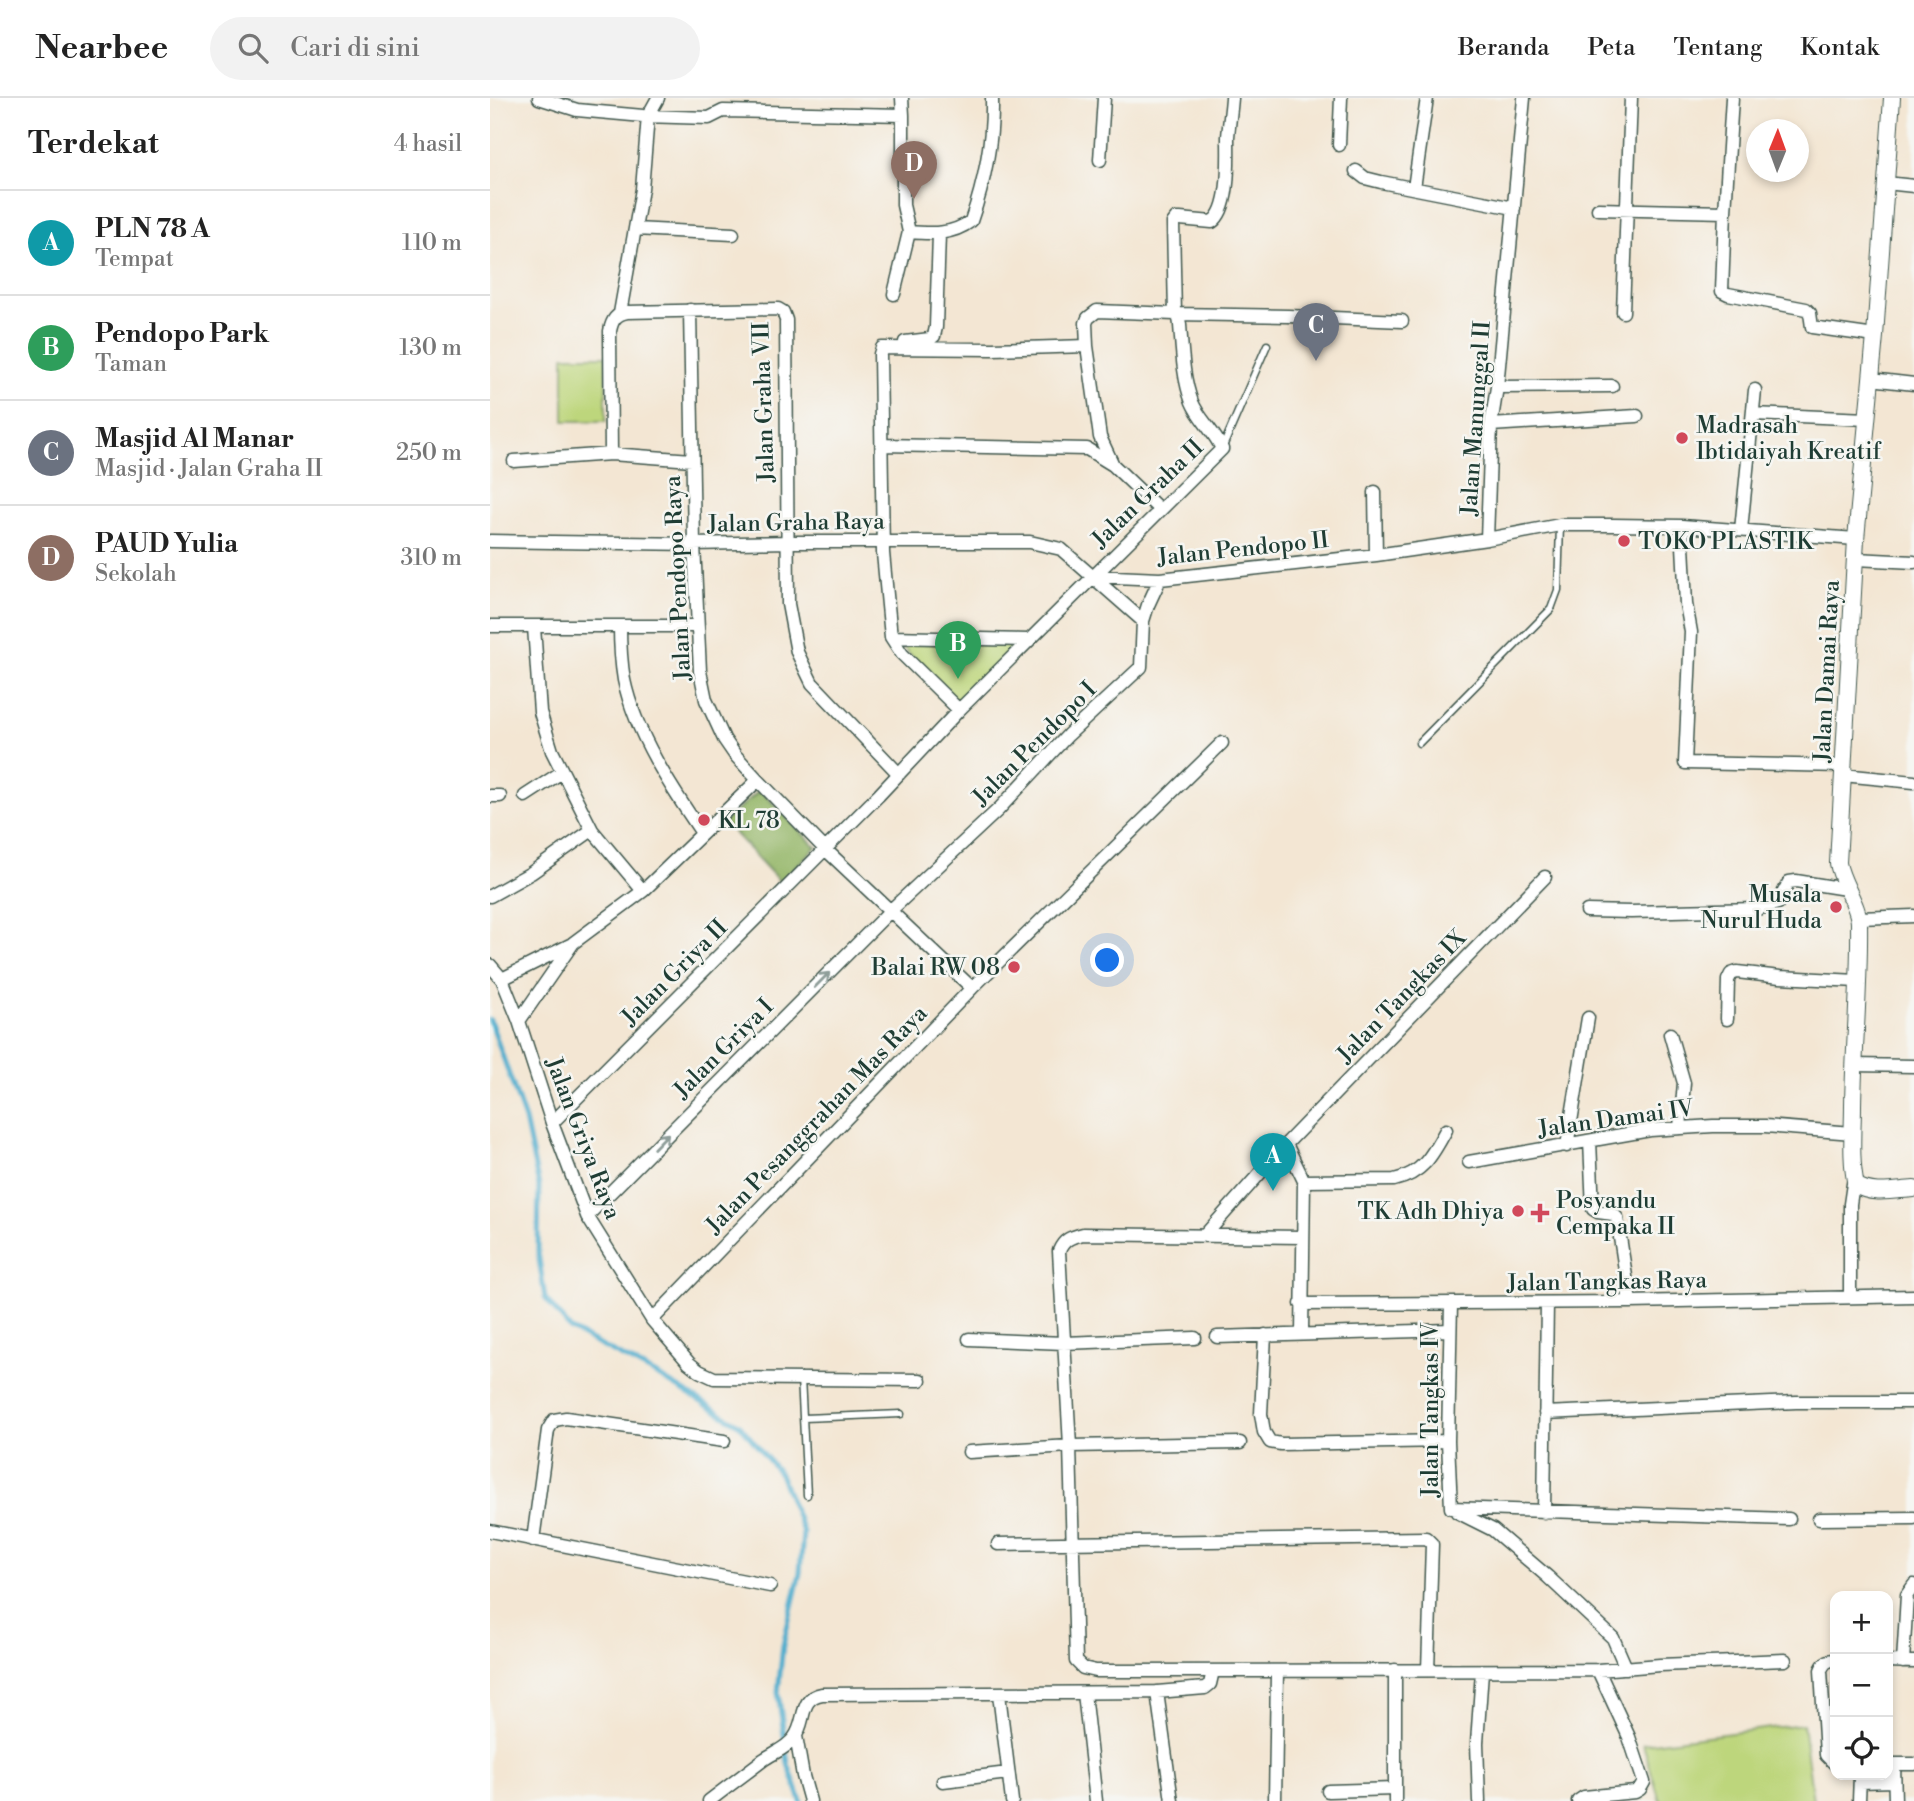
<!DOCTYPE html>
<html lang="id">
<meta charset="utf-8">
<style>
:root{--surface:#fff;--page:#f2f2f2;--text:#222;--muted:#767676;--line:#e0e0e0;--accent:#d1495b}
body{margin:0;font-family:"Libre Bodoni",serif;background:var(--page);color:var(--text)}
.controls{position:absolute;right:21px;bottom:21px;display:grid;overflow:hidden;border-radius:14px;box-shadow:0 4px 10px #0003}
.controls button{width:63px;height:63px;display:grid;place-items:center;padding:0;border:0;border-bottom:2px solid var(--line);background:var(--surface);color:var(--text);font:35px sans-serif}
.compass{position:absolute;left:1256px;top:21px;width:63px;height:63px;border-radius:50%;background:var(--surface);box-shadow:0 4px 10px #0003;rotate:1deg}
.you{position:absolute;left:618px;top:863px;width:24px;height:24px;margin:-18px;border:5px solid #fff;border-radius:50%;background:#1a73e8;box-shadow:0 0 0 10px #1a73e833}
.badge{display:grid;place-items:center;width:46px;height:46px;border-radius:50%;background:var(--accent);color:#fff;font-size:23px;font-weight:700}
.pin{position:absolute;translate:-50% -58px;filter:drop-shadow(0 2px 4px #0008)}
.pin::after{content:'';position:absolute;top:37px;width:24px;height:21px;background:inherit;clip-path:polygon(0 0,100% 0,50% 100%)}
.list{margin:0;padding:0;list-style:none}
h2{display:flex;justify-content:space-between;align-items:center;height:91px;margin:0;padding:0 28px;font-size:30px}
h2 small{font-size:23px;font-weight:400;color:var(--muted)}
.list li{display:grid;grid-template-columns:46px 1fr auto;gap:21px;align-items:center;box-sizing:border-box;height:105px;padding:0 28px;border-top:2px solid var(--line)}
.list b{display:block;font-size:26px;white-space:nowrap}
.list p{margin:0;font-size:23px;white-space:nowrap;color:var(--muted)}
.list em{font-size:23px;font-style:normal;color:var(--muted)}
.icon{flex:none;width:38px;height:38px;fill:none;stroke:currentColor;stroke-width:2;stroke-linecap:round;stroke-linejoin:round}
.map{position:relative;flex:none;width:1424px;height:1703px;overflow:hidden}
header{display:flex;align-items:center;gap:42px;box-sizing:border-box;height:98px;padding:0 35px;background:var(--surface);border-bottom:2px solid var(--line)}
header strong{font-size:33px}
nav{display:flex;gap:38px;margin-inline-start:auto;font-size:24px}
.search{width:490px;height:63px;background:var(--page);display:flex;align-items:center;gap:18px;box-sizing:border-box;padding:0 24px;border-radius:38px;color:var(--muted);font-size:26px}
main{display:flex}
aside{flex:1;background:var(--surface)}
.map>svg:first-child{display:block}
.green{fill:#bdd67b;stroke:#6e8a58;stroke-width:2}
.forest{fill:#96b76b;stroke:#5a7a50;stroke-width:2}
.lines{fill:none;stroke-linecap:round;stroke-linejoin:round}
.stream{stroke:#4fadcd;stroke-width:5}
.service-casing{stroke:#3f564c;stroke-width:9}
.minor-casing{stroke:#3f564c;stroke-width:15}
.tertiary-casing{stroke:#3f564c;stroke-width:18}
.service{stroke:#fff;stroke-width:6}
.minor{stroke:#fff;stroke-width:12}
.tertiary{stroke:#fff;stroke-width:16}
.oneway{stroke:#8f9e9a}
.poi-dot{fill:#d1495b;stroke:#f6f6f2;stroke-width:2.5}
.labels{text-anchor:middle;stroke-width:5;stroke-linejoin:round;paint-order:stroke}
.street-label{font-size:23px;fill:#1f3d34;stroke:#f6f6f2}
.poi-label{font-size:23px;fill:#1f3d34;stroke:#f6f6f2;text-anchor:start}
</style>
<header>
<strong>Nearbee</strong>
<div class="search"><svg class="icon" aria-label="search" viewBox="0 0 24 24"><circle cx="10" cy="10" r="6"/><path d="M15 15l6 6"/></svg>Cari di sini</div>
<nav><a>Beranda</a><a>Peta</a><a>Tentang</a><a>Kontak</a></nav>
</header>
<main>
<aside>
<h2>Terdekat<small>4 hasil</small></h2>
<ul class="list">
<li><span class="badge" style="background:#0f9aa8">A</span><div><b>PLN 78 A</b><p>Tempat</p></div><em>110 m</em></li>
<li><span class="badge" style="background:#2e9e5b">B</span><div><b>Pendopo Park</b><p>Taman</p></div><em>130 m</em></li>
<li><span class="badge" style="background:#6b7280">C</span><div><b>Masjid Al Manar</b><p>Masjid · Jalan Graha II</p></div><em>250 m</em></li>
<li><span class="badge" style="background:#8d6e63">D</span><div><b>PAUD Yulia</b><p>Sekolah</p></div><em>310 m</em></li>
</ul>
</aside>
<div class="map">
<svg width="1424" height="1703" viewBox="0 0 1424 1703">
<rect width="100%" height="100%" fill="#f6f6f2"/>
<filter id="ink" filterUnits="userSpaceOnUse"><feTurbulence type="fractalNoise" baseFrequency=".0143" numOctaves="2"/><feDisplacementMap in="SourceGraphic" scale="14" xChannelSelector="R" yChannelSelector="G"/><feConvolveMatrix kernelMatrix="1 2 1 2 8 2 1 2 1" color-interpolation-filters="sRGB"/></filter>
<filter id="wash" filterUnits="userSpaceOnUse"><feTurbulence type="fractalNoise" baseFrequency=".00686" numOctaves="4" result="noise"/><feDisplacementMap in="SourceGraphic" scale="28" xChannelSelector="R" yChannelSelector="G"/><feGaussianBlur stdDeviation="1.57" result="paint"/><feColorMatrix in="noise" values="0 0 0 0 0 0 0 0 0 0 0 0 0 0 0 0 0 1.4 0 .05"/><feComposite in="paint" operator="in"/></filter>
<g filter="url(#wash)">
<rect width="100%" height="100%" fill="#f3e6d3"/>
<path class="green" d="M 74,258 L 116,258 L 116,323 L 74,323 Z
M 407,543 L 528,545 L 469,607 Z
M 1313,1626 L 1323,1703 L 1170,1703 L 1153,1646 Z"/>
<path class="forest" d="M 270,692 L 326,749 L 290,784 L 234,724 Z"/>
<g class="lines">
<path class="stream" d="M 0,922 L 35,1022 L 49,1088 L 48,1154 L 55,1200 L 81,1232 L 165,1276 L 250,1327 L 290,1376 L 313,1434 L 310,1475 L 293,1547 L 288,1594 L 298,1666 L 311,1703"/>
</g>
</g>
<g filter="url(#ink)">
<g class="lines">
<defs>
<path id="service" d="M 732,351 L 777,247
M 929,645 L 1061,511 L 1068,492 L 1070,427
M 311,1280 L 317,1397
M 314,1320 L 411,1316"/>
<path id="minor" d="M 49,0 L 87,12 L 153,18 L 219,20 L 233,13 L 413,17
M 742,0 C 741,13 739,26 738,39 C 738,60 741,111 722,124 L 690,121 L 686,121 L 683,125 L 685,216 L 798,218 L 912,223
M 1034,0 L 1007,289 L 1001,327 L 997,441 L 1070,427 L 1123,427 L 1192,428 L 1366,441
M 1242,0 L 1235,114 L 1232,193 L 1238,196 L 1316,211 L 1320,215 L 1322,229 L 1385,238
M 849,47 L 851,0
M 610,62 L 614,0
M 866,73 L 875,80 L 891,84 L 1024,110
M 1396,85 L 1424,88
M 924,90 L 937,0
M 1108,111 L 1235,114
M 145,131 L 243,136
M 419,134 C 442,136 462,137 481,123 C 495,83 503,42 502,0
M 404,196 L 419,134 L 413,107 L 413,17 L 412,0
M 200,212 L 204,446 L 210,573 L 216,602 L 234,641 L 245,657 L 268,682 L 335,751 L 482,890
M 1133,214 L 1141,0
M 130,215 L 152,91 L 158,18 L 168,0
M 415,244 L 440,241 L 444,238 L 446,229 L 449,136
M 1381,281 L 1424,286
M 1007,289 L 1122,288
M 1263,316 L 1377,321
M 1001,327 L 1147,318
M 392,347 L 597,351
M 597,351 L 623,367 L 669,411
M 121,356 L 120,233 C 122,222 126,216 137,214 L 288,211 L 293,214 L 296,222 L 298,506 L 307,554 L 322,585 L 409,676
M 24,363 L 121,356 L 202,362
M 885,394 L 886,457
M 1192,428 L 1196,506 L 1201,534 L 1195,665 L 1354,668
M 1251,432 L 1265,292
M 0,443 L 204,446 L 297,444 L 540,444 L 571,451 L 653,523
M 1366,461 L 1424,464
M 602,478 L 670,481 L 886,457 L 997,441
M 0,528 L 207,528
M 130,528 C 130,547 131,564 134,582 C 145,635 182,691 212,735
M 44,529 L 50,614 L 62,653 L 102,732 L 153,793
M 401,539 L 538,542
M 469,612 L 412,556 L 401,539 L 393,455 L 390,256 L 392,250 L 503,251 L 597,248
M 1353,677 L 1424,684
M 0,698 L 10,698
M 35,698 L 72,674
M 0,798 L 41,775 L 102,732
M 1097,813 L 1141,814 L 1267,811 L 1288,805 L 1299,784 L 1306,783 L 1356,791
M 1369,820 L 1424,818
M 0,867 L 12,881 L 29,923 L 62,1025 L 97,1118 L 162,1222 L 199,1265 L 209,1273 L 224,1280 L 430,1282
M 12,881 L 80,847
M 1237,921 L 1238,882 L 1241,876 L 1247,874 L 1290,879 L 1367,883
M 29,923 L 83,845 L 153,793 L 268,682
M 1180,936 L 1194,985 L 1190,1029
M 1364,967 L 1424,968
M 62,1025 L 388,698 L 469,612 L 732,351 C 724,333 709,321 702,304 C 693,281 692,252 690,227 L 689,220 L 685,216 L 607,213 L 598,220 L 596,225 L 597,248 L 610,339 L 623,367
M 1100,1043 L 1103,1111 L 1108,1114 L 1123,1116 L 1127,1120 L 1140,1204
M 796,1046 L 814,1083 L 812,1236
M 1077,1048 L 1098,920
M 979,1064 L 1160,1032 L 1223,1028 L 1275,1028 L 1363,1035
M 814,1083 L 904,1082 C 933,1076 943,1056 956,1032
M 97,1118 L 400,813 L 509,711 L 578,637 L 651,569 L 653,523 L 658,507 L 670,481
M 715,1137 L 796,1046 L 1055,779
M 812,1139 L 593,1136 C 581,1139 574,1141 569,1153 L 580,1348 L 586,1563 L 593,1570 L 606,1573 L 1108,1572 L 1170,1567 L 1295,1562
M 1360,1199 L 1360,1106 L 1364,1079
M 811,1206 L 1140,1204 L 1424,1198
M 961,1206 L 958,1343 L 961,1410 L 1299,1421
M 162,1222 L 482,890 L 732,645
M 775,1237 L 771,1316 L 774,1334 L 780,1344 L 791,1346 L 958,1343
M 727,1239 L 960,1232
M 479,1241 L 574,1245 L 705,1240
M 1055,1315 L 1306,1304 L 1424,1304
M 479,1354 L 580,1348 L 750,1345
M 967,1414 L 1003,1432 L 1058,1479 L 1123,1540 L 1136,1570
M 1054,1414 L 1057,1205
M 1329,1421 L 1424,1420
M 0,1433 L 280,1488
M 43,1442 L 58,1332 L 64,1322 L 76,1320 L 234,1343
M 508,1446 L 936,1440 L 942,1446 L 938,1572
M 1345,1562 C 1337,1562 1334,1565 1331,1572 L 1336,1657 L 1345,1666
M 1398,1563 L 1424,1564
M 1413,1564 L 1417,1497 L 1424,1487
M 667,1594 L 682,1703
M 594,1595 L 606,1703
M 509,1596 L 522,1703
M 306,1638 L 313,1678 L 320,1703
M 1398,1666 L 1424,1666
M 1404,1666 L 1405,1703
M 453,1683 L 518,1675
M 1370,1684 L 1404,1683
M 838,1693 L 905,1691
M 219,1703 C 237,1689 255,1676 273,1662 C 283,1655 297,1650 304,1640 C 317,1624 308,1600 332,1596 L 667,1594 L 715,1590 L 720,1586 L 723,1573
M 785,1703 L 787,1574
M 905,1703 L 905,1572
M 989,1703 L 987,1645 L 992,1573
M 1088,1703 L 1094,1699 L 1145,1694 L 1150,1691 L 1154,1684 L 1139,1639 L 1108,1572
M 1369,1703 L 1370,1677"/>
<path id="tertiary" d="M 1402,0 L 1385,238 L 1366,441 L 1348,765 C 1351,784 1369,808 1369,825 C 1370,885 1364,946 1363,1007 C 1363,1032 1360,1062 1366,1087 C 1382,1098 1405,1092 1424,1091"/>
</defs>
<use href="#service" class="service-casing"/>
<use href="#minor" class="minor-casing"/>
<use href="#tertiary" class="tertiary-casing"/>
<use href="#service" class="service"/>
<use href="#minor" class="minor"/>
<use href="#tertiary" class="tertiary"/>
</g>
<defs><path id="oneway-shaft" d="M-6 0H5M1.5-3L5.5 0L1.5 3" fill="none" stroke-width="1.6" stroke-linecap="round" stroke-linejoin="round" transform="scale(1.75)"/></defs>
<g class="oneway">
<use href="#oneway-shaft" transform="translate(332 882) rotate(-45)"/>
<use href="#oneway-shaft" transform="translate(171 1043) rotate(-46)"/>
</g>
</g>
<g class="poi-dot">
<circle cx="1192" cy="340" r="7"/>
<circle cx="1134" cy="443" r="7"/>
<circle cx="214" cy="722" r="7"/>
<circle cx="1346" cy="809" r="7"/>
<circle cx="524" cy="869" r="7"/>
<circle cx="1028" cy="1113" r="7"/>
<path d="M1046.5 1104.5h7v7h7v7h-7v7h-7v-7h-7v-7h7z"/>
</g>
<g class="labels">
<g class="street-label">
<text transform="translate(273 304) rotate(-92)" y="8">Jalan Graha VII</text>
<text transform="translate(985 320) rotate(-86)" y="8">Jalan Manunggal II</text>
<text transform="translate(657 395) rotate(-44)" y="8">Jalan Graha II</text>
<text transform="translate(306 424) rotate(-1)" y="8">Jalan Graha Raya</text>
<text transform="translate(753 450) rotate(-6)" y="8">Jalan Pendopo II</text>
<text transform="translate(187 480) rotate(-93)" y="8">Jalan Pendopo Raya</text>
<text transform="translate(1336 573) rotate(-87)" y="8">Jalan Damai Raya</text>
<text transform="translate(544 645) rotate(-45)" y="8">Jalan Pendopo I</text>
<text transform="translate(184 874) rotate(-45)" y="8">Jalan Griya II</text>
<text transform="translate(911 898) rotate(-46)" y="8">Jalan Tangkas IX</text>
<text transform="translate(233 950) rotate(-45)" y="8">Jalan Griya I</text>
<text transform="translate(1126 1020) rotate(-8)" y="8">Jalan Damai IV</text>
<text transform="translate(326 1021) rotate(-46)" y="8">Jalan Pesanggrahan Mas Raya</text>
<text transform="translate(94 1040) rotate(69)" y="8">Jalan Griya Raya</text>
<text transform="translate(1117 1183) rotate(-1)" y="8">Jalan Tangkas Raya</text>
<text transform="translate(940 1312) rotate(-90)" y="8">Jalan Tangkas IV</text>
</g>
<g class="poi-label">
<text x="1206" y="335">Madrasah<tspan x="1206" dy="26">Ibtidaiyah Kreatif</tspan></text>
<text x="1148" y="451">TOKO PLASTIK</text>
<text x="228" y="730">KL 78</text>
<text x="1332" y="804" text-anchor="end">Musala<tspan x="1332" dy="26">Nurul Huda</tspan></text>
<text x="510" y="877" text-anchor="end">Balai RW 08</text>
<text x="1066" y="1110">Posyandu<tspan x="1066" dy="26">Cempaka II</tspan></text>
<text x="1014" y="1121" text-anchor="end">TK Adh Dhiya</text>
</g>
</g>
</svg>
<div class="controls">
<button>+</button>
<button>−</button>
<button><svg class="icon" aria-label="locate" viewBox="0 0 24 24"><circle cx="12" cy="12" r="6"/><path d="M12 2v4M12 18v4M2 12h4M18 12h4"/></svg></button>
</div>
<svg class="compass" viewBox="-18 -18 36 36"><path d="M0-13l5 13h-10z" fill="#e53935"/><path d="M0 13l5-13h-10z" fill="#767676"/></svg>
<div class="you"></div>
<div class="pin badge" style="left:783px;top:1093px;background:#0f9aa8">A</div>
<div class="pin badge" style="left:468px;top:581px;background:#2e9e5b">B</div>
<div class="pin badge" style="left:826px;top:263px;background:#6b7280">C</div>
<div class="pin badge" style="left:424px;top:101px;background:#8d6e63">D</div>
</div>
</main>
